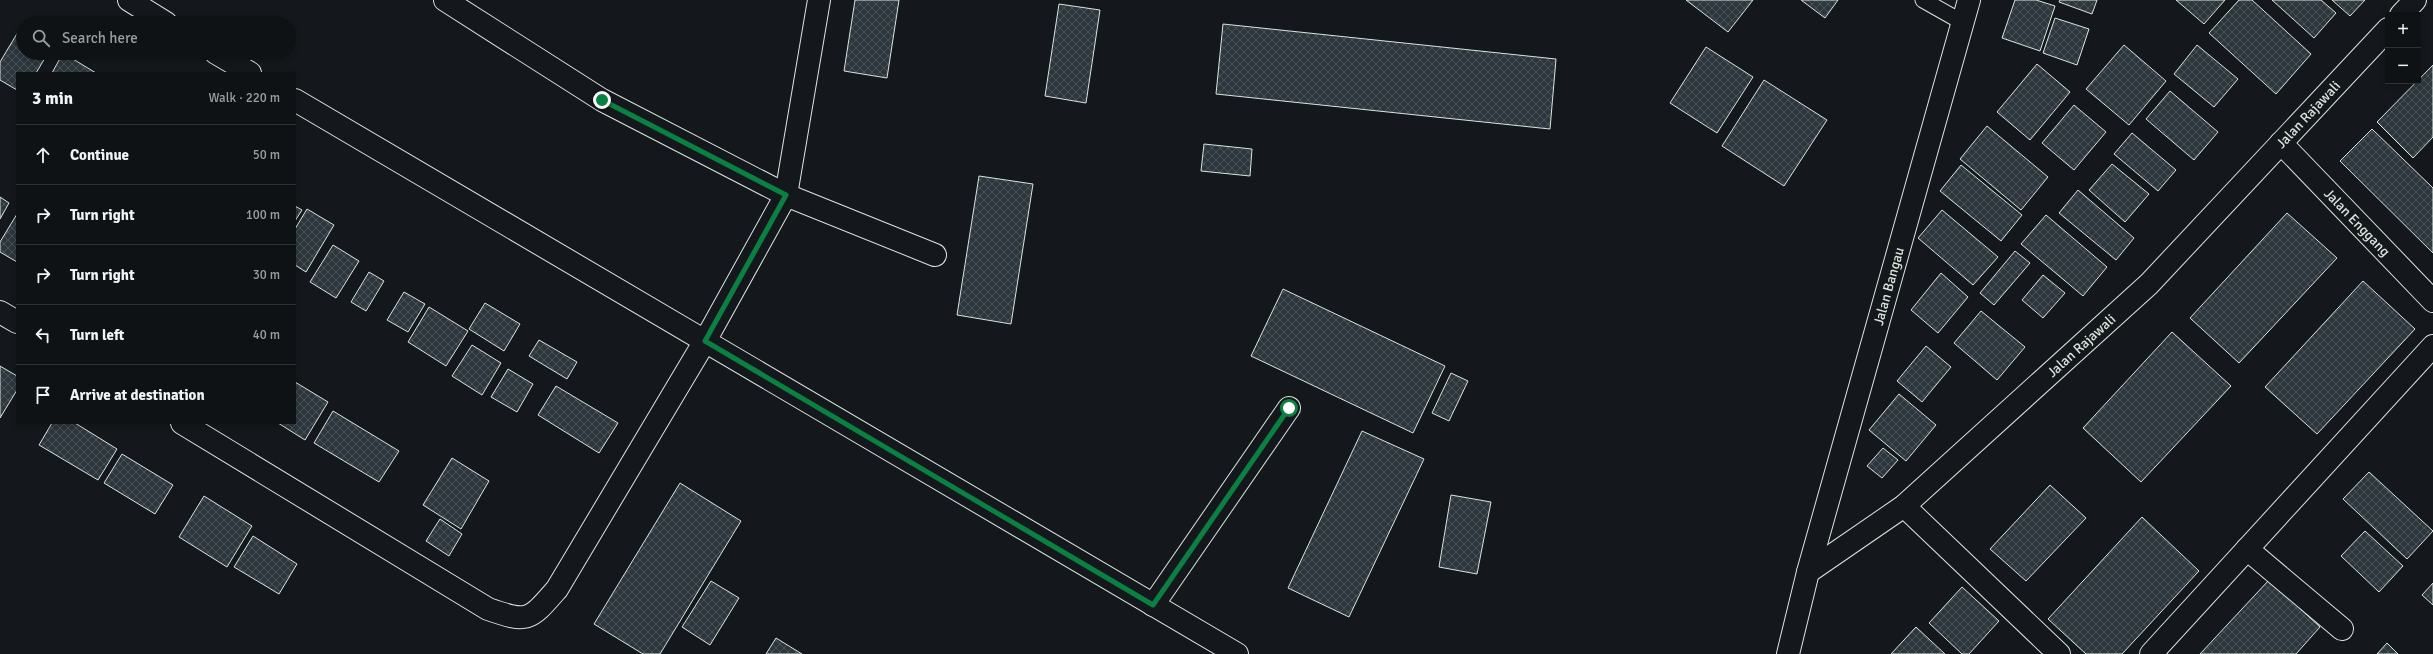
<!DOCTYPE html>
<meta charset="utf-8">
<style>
:root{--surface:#0f1215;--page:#181b1e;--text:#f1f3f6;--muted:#9b9ea0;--line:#2f3234}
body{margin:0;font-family:Signika,sans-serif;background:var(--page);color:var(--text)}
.controls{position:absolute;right:12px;top:12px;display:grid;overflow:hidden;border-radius:0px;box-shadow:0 2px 6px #0003}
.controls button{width:36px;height:36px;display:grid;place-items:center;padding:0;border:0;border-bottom:1px solid var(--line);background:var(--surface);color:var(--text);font:20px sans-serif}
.stop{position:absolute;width:12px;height:12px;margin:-9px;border:3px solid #0b8043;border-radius:50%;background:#fff}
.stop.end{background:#0b8043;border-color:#fff;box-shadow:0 1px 4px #0008}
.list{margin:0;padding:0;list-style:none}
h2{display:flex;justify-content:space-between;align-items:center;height:52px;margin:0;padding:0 16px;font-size:17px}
h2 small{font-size:13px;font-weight:400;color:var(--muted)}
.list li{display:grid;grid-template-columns:26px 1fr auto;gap:12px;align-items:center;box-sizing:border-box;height:60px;padding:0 16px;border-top:1px solid var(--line)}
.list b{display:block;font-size:15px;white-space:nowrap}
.list em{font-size:13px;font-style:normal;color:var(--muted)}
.icon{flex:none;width:22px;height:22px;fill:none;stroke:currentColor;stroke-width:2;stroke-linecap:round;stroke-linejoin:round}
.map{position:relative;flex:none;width:2433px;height:654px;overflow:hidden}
.search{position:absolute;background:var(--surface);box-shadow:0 2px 6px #0003;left:16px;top:16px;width:280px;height:44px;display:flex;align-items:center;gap:10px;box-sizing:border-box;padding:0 14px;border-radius:22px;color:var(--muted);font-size:15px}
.panel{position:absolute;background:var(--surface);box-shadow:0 2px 6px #0003;left:16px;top:72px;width:280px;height:352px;border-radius:0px}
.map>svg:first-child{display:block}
.building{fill:url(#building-cross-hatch);stroke:#d8e6dc}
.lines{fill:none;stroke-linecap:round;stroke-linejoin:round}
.lane-casing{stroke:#d8e6dc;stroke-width:17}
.street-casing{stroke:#d8e6dc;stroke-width:24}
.lane{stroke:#14181c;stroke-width:15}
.street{stroke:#14181c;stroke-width:22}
.route{stroke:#0b8043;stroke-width:5}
.labels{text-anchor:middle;stroke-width:3;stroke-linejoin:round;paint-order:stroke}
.street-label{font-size:14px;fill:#d8e6dc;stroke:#14181c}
</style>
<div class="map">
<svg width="2433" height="654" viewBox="0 0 2433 654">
<defs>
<pattern id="building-cross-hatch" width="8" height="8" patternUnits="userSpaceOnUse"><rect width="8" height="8" fill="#2c363c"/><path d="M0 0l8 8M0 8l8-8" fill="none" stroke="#4a5358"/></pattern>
</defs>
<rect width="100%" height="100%" fill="#14181c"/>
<path class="building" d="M 855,0 L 899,0 L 887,78 L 844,71 Z
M 1686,0 L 1753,0 L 1728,32 Z
M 1801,0 L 1838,0 L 1825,18 Z
M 2015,0 L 2036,0 L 2055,6 L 2040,51 L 2002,38 Z
M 2060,0 L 2097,0 L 2092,14 L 2059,2 Z
M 2176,0 L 2225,0 L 2204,24 Z
M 2239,0 L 2252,0 L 2311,54 L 2276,94 L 2209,33 Z
M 2272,0 L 2321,0 L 2336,13 L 2314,38 Z
M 2332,0 L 2365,0 L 2350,16 Z
M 1059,4 L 1100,10 L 1086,103 L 1045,96 Z
M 2055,18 L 2089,29 L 2077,65 L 2043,53 Z
M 1223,24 L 1556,59 L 1550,129 L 1216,94 Z
M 21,27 L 23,28 L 23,53 L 48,53 L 36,73 L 17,73 L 17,90 L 0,80 L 0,62 Z
M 2124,45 L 2166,81 L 2129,125 L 2086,89 Z
M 2197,45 L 2238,79 L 2214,107 L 2174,74 Z
M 1706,47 L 1753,77 L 1717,133 L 1670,103 Z
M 63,53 L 96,73 L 52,73 Z
M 2037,64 L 2070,92 L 2030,140 L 1997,112 Z
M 2433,65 L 2433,137 L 2413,158 L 2377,122 Z
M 1764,80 L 1827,120 L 1784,186 L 1722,146 Z
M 2170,91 L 2218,132 L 2194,160 L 2146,119 Z
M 2074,105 L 2106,132 L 2074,170 L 2042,143 Z
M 1987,126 L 2048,177 L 2021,210 L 1960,159 Z
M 2372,129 L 2433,188 L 2433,253 L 2340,161 Z
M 2132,133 L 2176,170 L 2158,191 L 2114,154 Z
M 1204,144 L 1252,149 L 1250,176 L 1201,171 Z
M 2112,164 L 2149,194 L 2125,222 L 2089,190 Z
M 1961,165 L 2022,215 L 2001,241 L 1940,191 Z
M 979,176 L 1033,184 L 1011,324 L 957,315 Z
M 2078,190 L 2134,238 L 2116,260 L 2059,213 Z
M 0,197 L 9,203 L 0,219 Z
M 295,206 L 302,210 L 295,221 Z
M 307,209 L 334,225 L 306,272 L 295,265 L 295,229 Z
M 1942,210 L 1998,257 L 1973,285 L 1918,238 Z
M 2287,213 L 2337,258 L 2239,363 L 2190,318 Z
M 17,214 L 17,262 L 0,252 L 0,242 Z
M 2046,215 L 2107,267 L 2083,296 L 2021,244 Z
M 333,245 L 359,261 L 336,298 L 310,282 Z
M 2015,251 L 2030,263 L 1994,305 L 1980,293 Z
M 369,272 L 384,281 L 366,311 L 351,302 Z
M 1941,273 L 1968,297 L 1938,333 L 1911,310 Z
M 2043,275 L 2065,293 L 2043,318 L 2022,300 Z
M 2363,281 L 2415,329 L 2317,434 L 2265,387 Z
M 1283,289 L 1445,366 L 1413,433 L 1251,356 Z
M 404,292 L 425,304 L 408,332 L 387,320 Z
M 485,303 L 520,324 L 504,351 L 469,329 Z
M 429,307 L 468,331 L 446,366 L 408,342 Z
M 1981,311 L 2025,347 L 1997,380 L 1954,343 Z
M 2172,332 L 2231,386 L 2141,482 L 2083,428 Z
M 539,340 L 577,362 L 567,379 L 529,356 Z
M 472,345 L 501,363 L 482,395 L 452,376 Z
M 1926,346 L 1951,367 L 1922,402 L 1897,381 Z
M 0,366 L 17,376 L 17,390 L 0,418 Z
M 508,369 L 533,384 L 517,412 L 491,397 Z
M 1451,373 L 1468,381 L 1449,421 L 1432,413 Z
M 295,382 L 328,402 L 305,440 L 278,423 L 295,423 Z
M 556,386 L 618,423 L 599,453 L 538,415 Z
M 1899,394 L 1936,425 L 1906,461 L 1869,430 Z
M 333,411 L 399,451 L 379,482 L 314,443 Z
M 52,423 L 75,423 L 117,449 L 98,480 L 39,445 Z
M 1362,431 L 1424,459 L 1349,617 L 1288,588 Z
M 1883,448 L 1898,460 L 1882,478 L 1867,466 Z
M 122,454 L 173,485 L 155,514 L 104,483 Z
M 452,458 L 489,481 L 461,529 L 423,505 Z
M 2369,472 L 2433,531 L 2407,559 L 2343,499 Z
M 680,483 L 741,521 L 660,654 L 643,654 L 594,624 Z
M 2050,485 L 2086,518 L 2026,581 L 1990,549 Z
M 1451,495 L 1491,502 L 1477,574 L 1439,567 Z
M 204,496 L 252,526 L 227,567 L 179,537 Z
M 2142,517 L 2199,571 L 2122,654 L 2086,654 L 2048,619 Z
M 440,519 L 462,534 L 449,556 L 426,541 Z
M 2365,531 L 2403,566 L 2379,592 L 2341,556 Z
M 253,536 L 297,564 L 279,594 L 234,567 Z
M 2269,580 L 2320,627 L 2296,654 L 2200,654 Z
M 711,581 L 739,598 L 710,645 L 682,627 Z
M 2433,583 L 2433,605 L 2422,595 Z
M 1962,587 L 1999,621 L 1969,654 L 1962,654 L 1929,623 Z
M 1916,627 L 1945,654 L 1891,654 Z
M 776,638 L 802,654 L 766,654 Z
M 2387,643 L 2398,654 L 2377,654 Z"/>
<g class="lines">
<defs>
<path id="lane" d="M 1923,0 L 1962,22"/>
<g id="street">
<path d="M 129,0 L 166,23"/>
<path d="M 445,0 L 602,100 L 786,195 L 935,255"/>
<path d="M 2401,15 L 2415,0"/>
<path d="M 216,53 L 250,73"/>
<path d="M 295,100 L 1237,654"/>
<path id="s1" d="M 2281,143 L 2433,301"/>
<path d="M 0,312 L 17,322"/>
<path d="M 182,423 L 488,609 C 529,623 529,621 557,589 L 705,341 L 786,195 L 819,0"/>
<path d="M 1904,506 L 2059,654"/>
<path d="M 2247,549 L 2342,629"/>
<path id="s2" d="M 1808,572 L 1969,0"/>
<path d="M 1153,605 L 1289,408"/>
<path id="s3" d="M 1788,654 L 1808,572 L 1904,506 L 2149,284 L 2388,29"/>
<path d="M 2151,654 L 2433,346"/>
</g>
</defs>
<use href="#lane" class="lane-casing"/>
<use href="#street" class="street-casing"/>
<use href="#lane" class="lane"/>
<use href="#street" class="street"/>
</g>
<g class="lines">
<path class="route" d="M 602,100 L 786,195 L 705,341 L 1153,605 L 1289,408"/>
</g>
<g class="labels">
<g class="street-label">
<text dy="5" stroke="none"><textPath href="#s3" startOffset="764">Jalan Rajawali</textPath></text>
<text dy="5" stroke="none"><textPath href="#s1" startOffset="110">Jalan Enggang</textPath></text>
<text dy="5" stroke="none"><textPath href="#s2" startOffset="297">Jalan Bangau</textPath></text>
<text dy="5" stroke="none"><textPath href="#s3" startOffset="440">Jalan Rajawali</textPath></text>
</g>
</g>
</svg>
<div class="controls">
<button>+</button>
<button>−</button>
</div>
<div class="stop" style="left:1289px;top:408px"></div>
<div class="stop end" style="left:602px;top:100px"></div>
<div class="search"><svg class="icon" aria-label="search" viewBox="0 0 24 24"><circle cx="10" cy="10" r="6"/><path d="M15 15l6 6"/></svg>Search here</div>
<section class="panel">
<h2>3 min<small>Walk · 220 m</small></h2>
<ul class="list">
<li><svg class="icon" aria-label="ahead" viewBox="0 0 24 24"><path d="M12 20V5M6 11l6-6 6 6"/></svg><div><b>Continue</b></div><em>50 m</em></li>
<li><svg class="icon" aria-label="right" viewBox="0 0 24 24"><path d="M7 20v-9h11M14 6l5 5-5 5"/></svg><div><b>Turn right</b></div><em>100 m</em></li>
<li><svg class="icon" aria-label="right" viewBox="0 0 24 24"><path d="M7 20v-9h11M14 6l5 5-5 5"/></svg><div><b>Turn right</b></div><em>30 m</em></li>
<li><svg class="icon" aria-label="left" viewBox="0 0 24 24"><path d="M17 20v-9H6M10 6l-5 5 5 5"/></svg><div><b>Turn left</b></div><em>40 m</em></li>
<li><svg class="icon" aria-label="arrive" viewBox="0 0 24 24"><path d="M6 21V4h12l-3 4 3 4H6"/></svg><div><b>Arrive at destination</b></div></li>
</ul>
</section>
</div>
